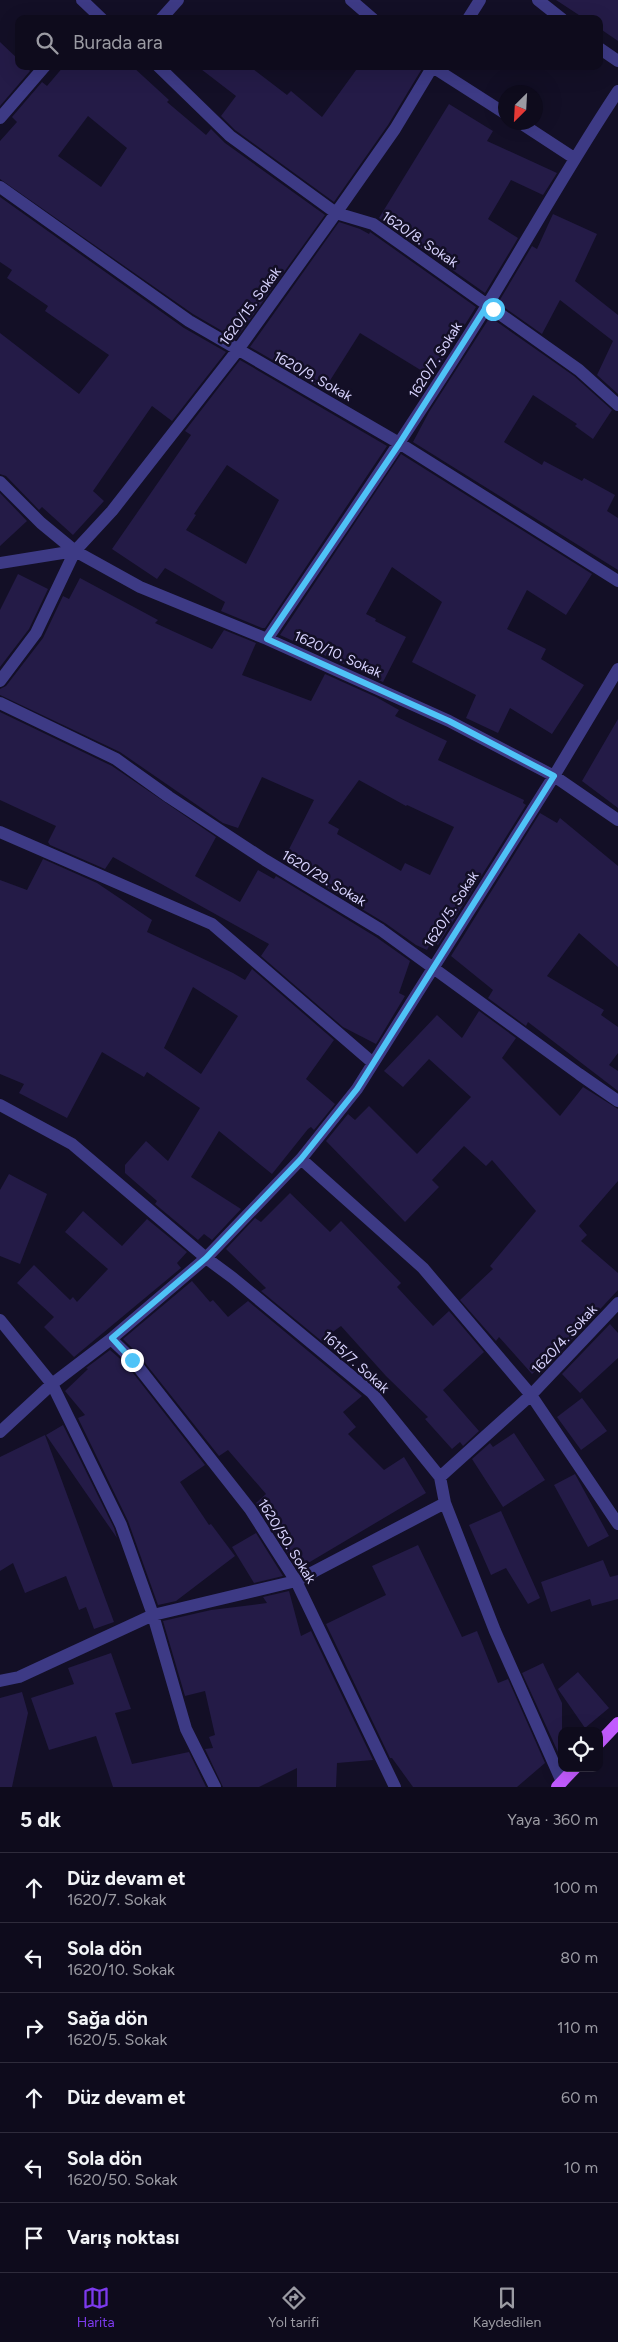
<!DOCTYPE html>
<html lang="tr">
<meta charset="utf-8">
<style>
:root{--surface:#0e0b1c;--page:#171425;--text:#f1f3f6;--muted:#9b9ba3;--line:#2e2b3b;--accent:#7c3aed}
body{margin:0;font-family:Figtree,sans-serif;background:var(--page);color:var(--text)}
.controls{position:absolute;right:15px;bottom:15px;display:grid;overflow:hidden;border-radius:10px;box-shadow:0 5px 20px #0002}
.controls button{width:45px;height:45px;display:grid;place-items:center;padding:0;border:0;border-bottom:1px solid var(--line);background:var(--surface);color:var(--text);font:25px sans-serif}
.compass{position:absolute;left:498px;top:85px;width:45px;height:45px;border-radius:50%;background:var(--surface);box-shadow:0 5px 20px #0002;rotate:204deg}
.stop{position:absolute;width:15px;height:15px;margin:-11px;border:4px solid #4fc3f7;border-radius:50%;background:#fff}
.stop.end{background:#4fc3f7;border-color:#fff;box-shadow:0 1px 5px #0008}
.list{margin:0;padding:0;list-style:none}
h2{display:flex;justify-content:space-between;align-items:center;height:65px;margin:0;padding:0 20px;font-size:21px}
h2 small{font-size:16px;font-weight:400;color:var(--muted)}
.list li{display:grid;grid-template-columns:32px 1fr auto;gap:15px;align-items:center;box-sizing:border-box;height:70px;padding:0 20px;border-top:1px solid var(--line)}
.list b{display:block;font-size:19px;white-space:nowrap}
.list p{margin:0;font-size:16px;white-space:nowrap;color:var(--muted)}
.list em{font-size:16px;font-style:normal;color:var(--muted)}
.icon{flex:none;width:28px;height:28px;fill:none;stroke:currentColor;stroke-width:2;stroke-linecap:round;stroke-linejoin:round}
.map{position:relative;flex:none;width:618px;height:1787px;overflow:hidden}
.search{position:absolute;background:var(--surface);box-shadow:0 5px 20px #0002;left:15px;right:15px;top:15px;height:55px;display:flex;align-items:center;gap:12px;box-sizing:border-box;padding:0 18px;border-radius:10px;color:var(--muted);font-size:19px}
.sheet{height:485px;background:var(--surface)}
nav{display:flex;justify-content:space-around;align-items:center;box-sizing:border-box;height:70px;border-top:1px solid var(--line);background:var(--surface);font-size:14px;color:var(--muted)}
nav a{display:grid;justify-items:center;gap:2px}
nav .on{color:var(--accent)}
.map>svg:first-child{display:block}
.building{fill:#241b47;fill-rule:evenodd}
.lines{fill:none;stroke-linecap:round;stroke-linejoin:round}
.minor{stroke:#3d3a85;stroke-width:12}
.major{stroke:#c25bff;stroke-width:12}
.route{stroke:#4fc3f7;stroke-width:6}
.labels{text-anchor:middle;stroke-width:5;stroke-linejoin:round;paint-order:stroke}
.street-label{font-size:14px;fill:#d9d4ff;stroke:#130f26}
</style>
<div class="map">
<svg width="618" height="1787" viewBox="0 0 618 1787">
<rect width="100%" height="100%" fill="#130f26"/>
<path class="building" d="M 556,0 L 618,0 L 618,41 L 599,28 L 599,19 L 585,19 Z
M 0,42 L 19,60 L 19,66 L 26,66 L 30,71 L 0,106 Z
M 64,66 L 132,66 L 169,100 L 167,102 L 206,135 L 211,129 L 225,143 L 325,215 L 236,339 L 193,314 L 0,179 L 0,141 L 17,122 L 12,117 L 42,82 L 47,86 ZM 88,116 L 127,148 L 101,187 L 58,156 Z
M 197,66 L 249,66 L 287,95 L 291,91 L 322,117 L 359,66 L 423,67 L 388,125 L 334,202 L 235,130 L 221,116 L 236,96 Z
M 449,104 L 493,131 L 487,141 L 557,173 L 543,195 L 511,180 L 488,219 L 518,238 L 485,293 L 379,218 Z
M 0,197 L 184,328 L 226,352 L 172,421 L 152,406 L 93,491 L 104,501 L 73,535 L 42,507 L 39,510 L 6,476 L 0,474 L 0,333 L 79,394 L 109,355 L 45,311 L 48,306 L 7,278 L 12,270 L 0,262 Z
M 553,214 L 597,234 L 575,281 L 618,315 L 618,394 L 597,375 L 613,341 L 560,300 L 542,334 L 498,303 L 532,246 L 537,249 Z
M 339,222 L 360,229 L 369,234 L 370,232 L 476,307 L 432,377 L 360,333 L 324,390 L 250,347 Z
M 490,317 L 574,376 L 612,410 L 593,439 L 575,426 L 577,424 L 533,395 L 504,442 L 542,465 L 544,461 L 582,481 L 584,478 L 615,495 L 607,511 L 618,518 L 618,570 L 413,442 L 429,412 Z
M 240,360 L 387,446 L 265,628 L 262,628 L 221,611 L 225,602 L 165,568 L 157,579 L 112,549 L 191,435 L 185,431 ZM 227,465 L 279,500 L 246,564 L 186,530 L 196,515 L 194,514 Z
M 401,454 L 592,574 L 566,615 L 527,590 L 507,629 L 546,649 L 541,659 L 584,685 L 552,734 L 510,708 L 498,733 L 466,718 L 476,695 L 412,662 L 442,602 L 392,567 L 366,614 L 376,619 L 375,621 L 406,637 L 383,682 L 280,635 Z
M 0,493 L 27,521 L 0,546 Z
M 18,574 L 48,589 L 29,629 L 0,667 L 0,610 Z
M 80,578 L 158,620 L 155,623 L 212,649 L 224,630 L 256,643 L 242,675 L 311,701 L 325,674 L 376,697 L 399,710 L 395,716 L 447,741 L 438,760 L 524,800 L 523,803 L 526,805 L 438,945 L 432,940 L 427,950 L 416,945 L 385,923 L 283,861 L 314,800 L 262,777 L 238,828 L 223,823 L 120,752 L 0,695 L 0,689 L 6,686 L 43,638 L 63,596 L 69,599 ZM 359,780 L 406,806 L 407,805 L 454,827 L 430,875 L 405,863 L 401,871 L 337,834 L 339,829 L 328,823 Z
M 0,712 L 112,766 L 216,837 L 195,876 L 240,902 L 258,870 L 274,879 L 276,876 L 376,937 L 410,961 L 399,993 L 405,996 L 376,1044 L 343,1027 L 261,956 L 269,944 L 113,857 L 105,869 L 50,845 L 48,842 L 56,826 L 0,800 Z
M 618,719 L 618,808 L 582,781 Z
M 540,813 L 557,823 L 560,818 L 618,866 L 618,967 L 579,933 L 547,976 L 604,1010 L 601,1015 L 618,1027 L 618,1053 L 609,1065 L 618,1071 L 618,1091 L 528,1022 L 526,1026 L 488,998 L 493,990 L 451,956 Z
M 43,859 L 97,883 L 152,920 L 147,932 L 233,973 L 245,980 L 252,969 L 334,1040 L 306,1079 L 335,1104 L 314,1130 L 311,1127 L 308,1129 L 272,1174 L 219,1131 L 191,1177 L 241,1209 L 212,1240 L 204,1234 L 198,1240 L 155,1204 L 157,1201 L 125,1173 L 125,1165 L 146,1141 L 168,1161 L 200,1108 L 147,1072 L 144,1077 L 102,1052 L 67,1118 L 19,1093 L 24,1084 L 0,1074 L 0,880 L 27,890 ZM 193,987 L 238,1016 L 201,1074 L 164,1048 Z
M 479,1011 L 516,1038 L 502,1058 L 560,1116 L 583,1087 L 618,1109 L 618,1181 L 579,1226 L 587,1235 L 581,1241 L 618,1273 L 618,1290 L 548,1365 L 545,1362 L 532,1374 L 499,1337 L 496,1341 L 460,1300 L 493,1269 L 490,1266 L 536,1211 L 492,1160 L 486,1166 L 464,1146 L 432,1180 L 439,1187 L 405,1222 L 326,1141 L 348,1114 L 355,1120 L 369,1106 L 417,1154 L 471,1097 L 429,1059 L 403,1087 L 384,1071 L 437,1015 L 462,1038 Z
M 9,1174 L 47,1194 L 20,1264 L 0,1256 L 0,1190 Z
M 290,1193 L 330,1232 L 341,1221 L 401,1283 L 397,1287 L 433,1326 L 449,1311 L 484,1352 L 443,1390 L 479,1431 L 463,1446 L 460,1442 L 452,1449 L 425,1419 L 428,1417 L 386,1376 L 341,1326 L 330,1334 L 347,1362 L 261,1291 L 266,1288 L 226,1249 L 255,1218 L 261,1222 Z
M 83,1211 L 122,1246 L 147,1219 L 187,1252 L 177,1263 L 181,1268 L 74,1357 L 44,1327 L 54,1317 L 17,1283 L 34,1265 L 70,1300 L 73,1297 L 77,1302 L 108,1269 L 65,1232 Z
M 192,1281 L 210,1302 L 213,1300 L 228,1317 L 248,1301 L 362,1396 L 343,1412 L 356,1427 L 348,1434 L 384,1470 L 404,1457 L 426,1493 L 298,1569 L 269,1524 L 273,1522 L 256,1503 L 266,1494 L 228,1450 L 219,1456 L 138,1354 L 123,1339 Z
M 610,1324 L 618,1333 L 618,1358 L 580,1393 L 562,1374 Z
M 110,1350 L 126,1364 L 205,1465 L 180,1482 L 209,1525 L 211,1524 L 235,1556 L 176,1601 L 158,1605 L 128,1521 L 78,1418 L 85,1415 L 65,1391 L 88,1369 L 86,1368 Z
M 582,1398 L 607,1431 L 581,1450 L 557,1417 Z
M 63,1425 L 114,1528 L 117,1538 L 46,1435 Z
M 514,1433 L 545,1480 L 503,1507 L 472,1459 L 490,1443 L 493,1447 Z
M 45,1435 L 114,1622 L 94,1629 L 86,1607 L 79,1610 L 66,1576 L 25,1593 L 13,1563 L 0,1571 L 0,1457 Z
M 575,1474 L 609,1536 L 588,1547 L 554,1485 Z
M 501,1511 L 540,1598 L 528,1604 L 506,1568 L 491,1575 L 469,1525 Z
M 256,1533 L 283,1576 L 254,1583 L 232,1547 Z
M 418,1545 L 462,1637 L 477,1631 L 498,1683 L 508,1679 L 545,1763 L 517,1787 L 413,1787 L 392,1758 L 390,1758 L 326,1624 L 386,1595 L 372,1566 Z
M 603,1560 L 610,1577 L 618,1575 L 618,1599 L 592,1606 L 590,1599 L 551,1612 L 541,1582 Z
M 289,1591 L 301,1636 L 311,1631 L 373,1760 L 337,1763 L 336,1787 L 297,1787 L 297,1768 L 259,1787 L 223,1787 L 205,1749 L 213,1748 L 209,1737 L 215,1735 L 205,1691 L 185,1696 L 163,1621 L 211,1610 L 267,1603 L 263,1597 Z
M 111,1653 L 131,1709 L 115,1713 L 132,1764 L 189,1752 L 206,1787 L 113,1787 L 96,1736 L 49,1750 L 31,1698 L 74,1684 L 68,1668 Z
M 543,1663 L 562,1703 L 562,1748 L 558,1752 L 522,1673 Z
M 578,1672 L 609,1708 L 585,1728 L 558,1689 Z
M 22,1692 L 28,1713 L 12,1787 L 0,1787 L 0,1698 Z"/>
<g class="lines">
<path class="minor" d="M 82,0 L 102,19
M 351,0 L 373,19
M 538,0 L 562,19
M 161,19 L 178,0
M 468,19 L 480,0
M 599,48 L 618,61
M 158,66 L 230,136 L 336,213 L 373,224 L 579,370 L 618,405
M 431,66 L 506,114
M 0,118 L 45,66
M 519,122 L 574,158
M 0,187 L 189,321 L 399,443 L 618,581
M 0,482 L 41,523 L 75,551 L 140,587 L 267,639 L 449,721 L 554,776 L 618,820
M 0,563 L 75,551 L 112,511 L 237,351 L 336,213 L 395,129 L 433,66
M 267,639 C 342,528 418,418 488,304 C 531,233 572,160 618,91
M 0,681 L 36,633 L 75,551
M 0,703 L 116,759 L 169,797 L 265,860 L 381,930 L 579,1074 L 618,1101
M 0,832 L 212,924 L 373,1063
M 0,1105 L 72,1144 L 206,1258 L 233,1278 L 372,1393 L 440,1477 L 445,1503 L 495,1631 L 562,1782
M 301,1159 L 423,1268 L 531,1395 L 618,1524
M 0,1320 L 52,1384 L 121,1525 L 153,1615 L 186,1729 L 215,1787
M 111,1339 L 132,1359 L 250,1509 L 296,1581 L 395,1787
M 0,1432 L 52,1384 L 111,1339 L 206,1258 L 301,1159 L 357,1089 L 554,776 L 618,669
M 440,1477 L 531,1395 L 618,1303
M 0,1681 L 19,1677 L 153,1615 L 296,1581 L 445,1503"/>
<path class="major" d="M 599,1743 L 618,1723
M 557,1787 L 575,1768"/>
</g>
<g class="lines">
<path class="route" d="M 132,1360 L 112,1338 L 206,1258 L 301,1159 L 357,1089 L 554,776 L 449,721 L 267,639 L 399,444 L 488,304 L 493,309"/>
</g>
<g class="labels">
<g class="street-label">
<text transform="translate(420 239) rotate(34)" y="5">1620/8. Sokak</text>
<text transform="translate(250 306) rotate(-54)" y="5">1620/15. Sokak</text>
<text transform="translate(435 360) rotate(-58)" y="5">1620/7. Sokak</text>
<text transform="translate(313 376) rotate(29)" y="5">1620/9. Sokak</text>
<text transform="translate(338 654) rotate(24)" y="5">1620/10. Sokak</text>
<text transform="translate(324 878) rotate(31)" y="5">1620/29. Sokak</text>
<text transform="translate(451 909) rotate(-57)" y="5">1620/5. Sokak</text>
<text transform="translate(564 1339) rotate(-47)" y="5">1620/4. Sokak</text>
<text transform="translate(356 1362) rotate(42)" y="5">1615/7. Sokak</text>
<text transform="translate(287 1541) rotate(58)" y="5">1620/50. Sokak</text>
</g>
</g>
</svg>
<div class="controls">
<button><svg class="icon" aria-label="locate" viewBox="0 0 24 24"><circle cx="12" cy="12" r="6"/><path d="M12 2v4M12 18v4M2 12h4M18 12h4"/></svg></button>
</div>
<svg class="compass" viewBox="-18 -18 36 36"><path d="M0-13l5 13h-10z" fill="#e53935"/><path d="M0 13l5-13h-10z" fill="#9b9ba3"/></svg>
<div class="stop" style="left:493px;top:309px"></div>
<div class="stop end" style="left:132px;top:1360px"></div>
<div class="search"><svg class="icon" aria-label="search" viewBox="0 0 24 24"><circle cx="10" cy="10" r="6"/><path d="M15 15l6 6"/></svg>Burada ara</div>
</div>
<section class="sheet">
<h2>5 dk<small>Yaya · 360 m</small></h2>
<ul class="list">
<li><svg class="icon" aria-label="ahead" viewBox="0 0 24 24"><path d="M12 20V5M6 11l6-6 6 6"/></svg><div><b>Düz devam et</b><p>1620/7. Sokak</p></div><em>100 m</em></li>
<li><svg class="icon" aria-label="left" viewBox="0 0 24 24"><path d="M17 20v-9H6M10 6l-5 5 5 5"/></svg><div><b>Sola dön</b><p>1620/10. Sokak</p></div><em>80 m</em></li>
<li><svg class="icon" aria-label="right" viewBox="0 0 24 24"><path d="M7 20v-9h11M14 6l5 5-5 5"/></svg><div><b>Sağa dön</b><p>1620/5. Sokak</p></div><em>110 m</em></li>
<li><svg class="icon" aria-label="ahead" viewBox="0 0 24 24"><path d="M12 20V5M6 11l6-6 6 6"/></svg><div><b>Düz devam et</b></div><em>60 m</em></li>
<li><svg class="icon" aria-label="left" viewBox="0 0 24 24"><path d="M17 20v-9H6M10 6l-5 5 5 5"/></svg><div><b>Sola dön</b><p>1620/50. Sokak</p></div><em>10 m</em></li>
<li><svg class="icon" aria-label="arrive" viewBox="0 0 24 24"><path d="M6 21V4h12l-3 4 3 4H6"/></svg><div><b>Varış noktası</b></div></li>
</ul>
</section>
<nav>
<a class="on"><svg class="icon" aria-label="map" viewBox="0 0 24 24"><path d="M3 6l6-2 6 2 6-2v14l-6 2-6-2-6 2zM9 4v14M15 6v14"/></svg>Harita</a>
<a><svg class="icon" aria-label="directions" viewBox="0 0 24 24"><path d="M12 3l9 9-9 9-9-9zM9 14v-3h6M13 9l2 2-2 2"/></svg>Yol tarifi</a>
<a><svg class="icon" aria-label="saved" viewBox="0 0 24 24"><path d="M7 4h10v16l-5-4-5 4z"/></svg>Kaydedilen</a>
</nav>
